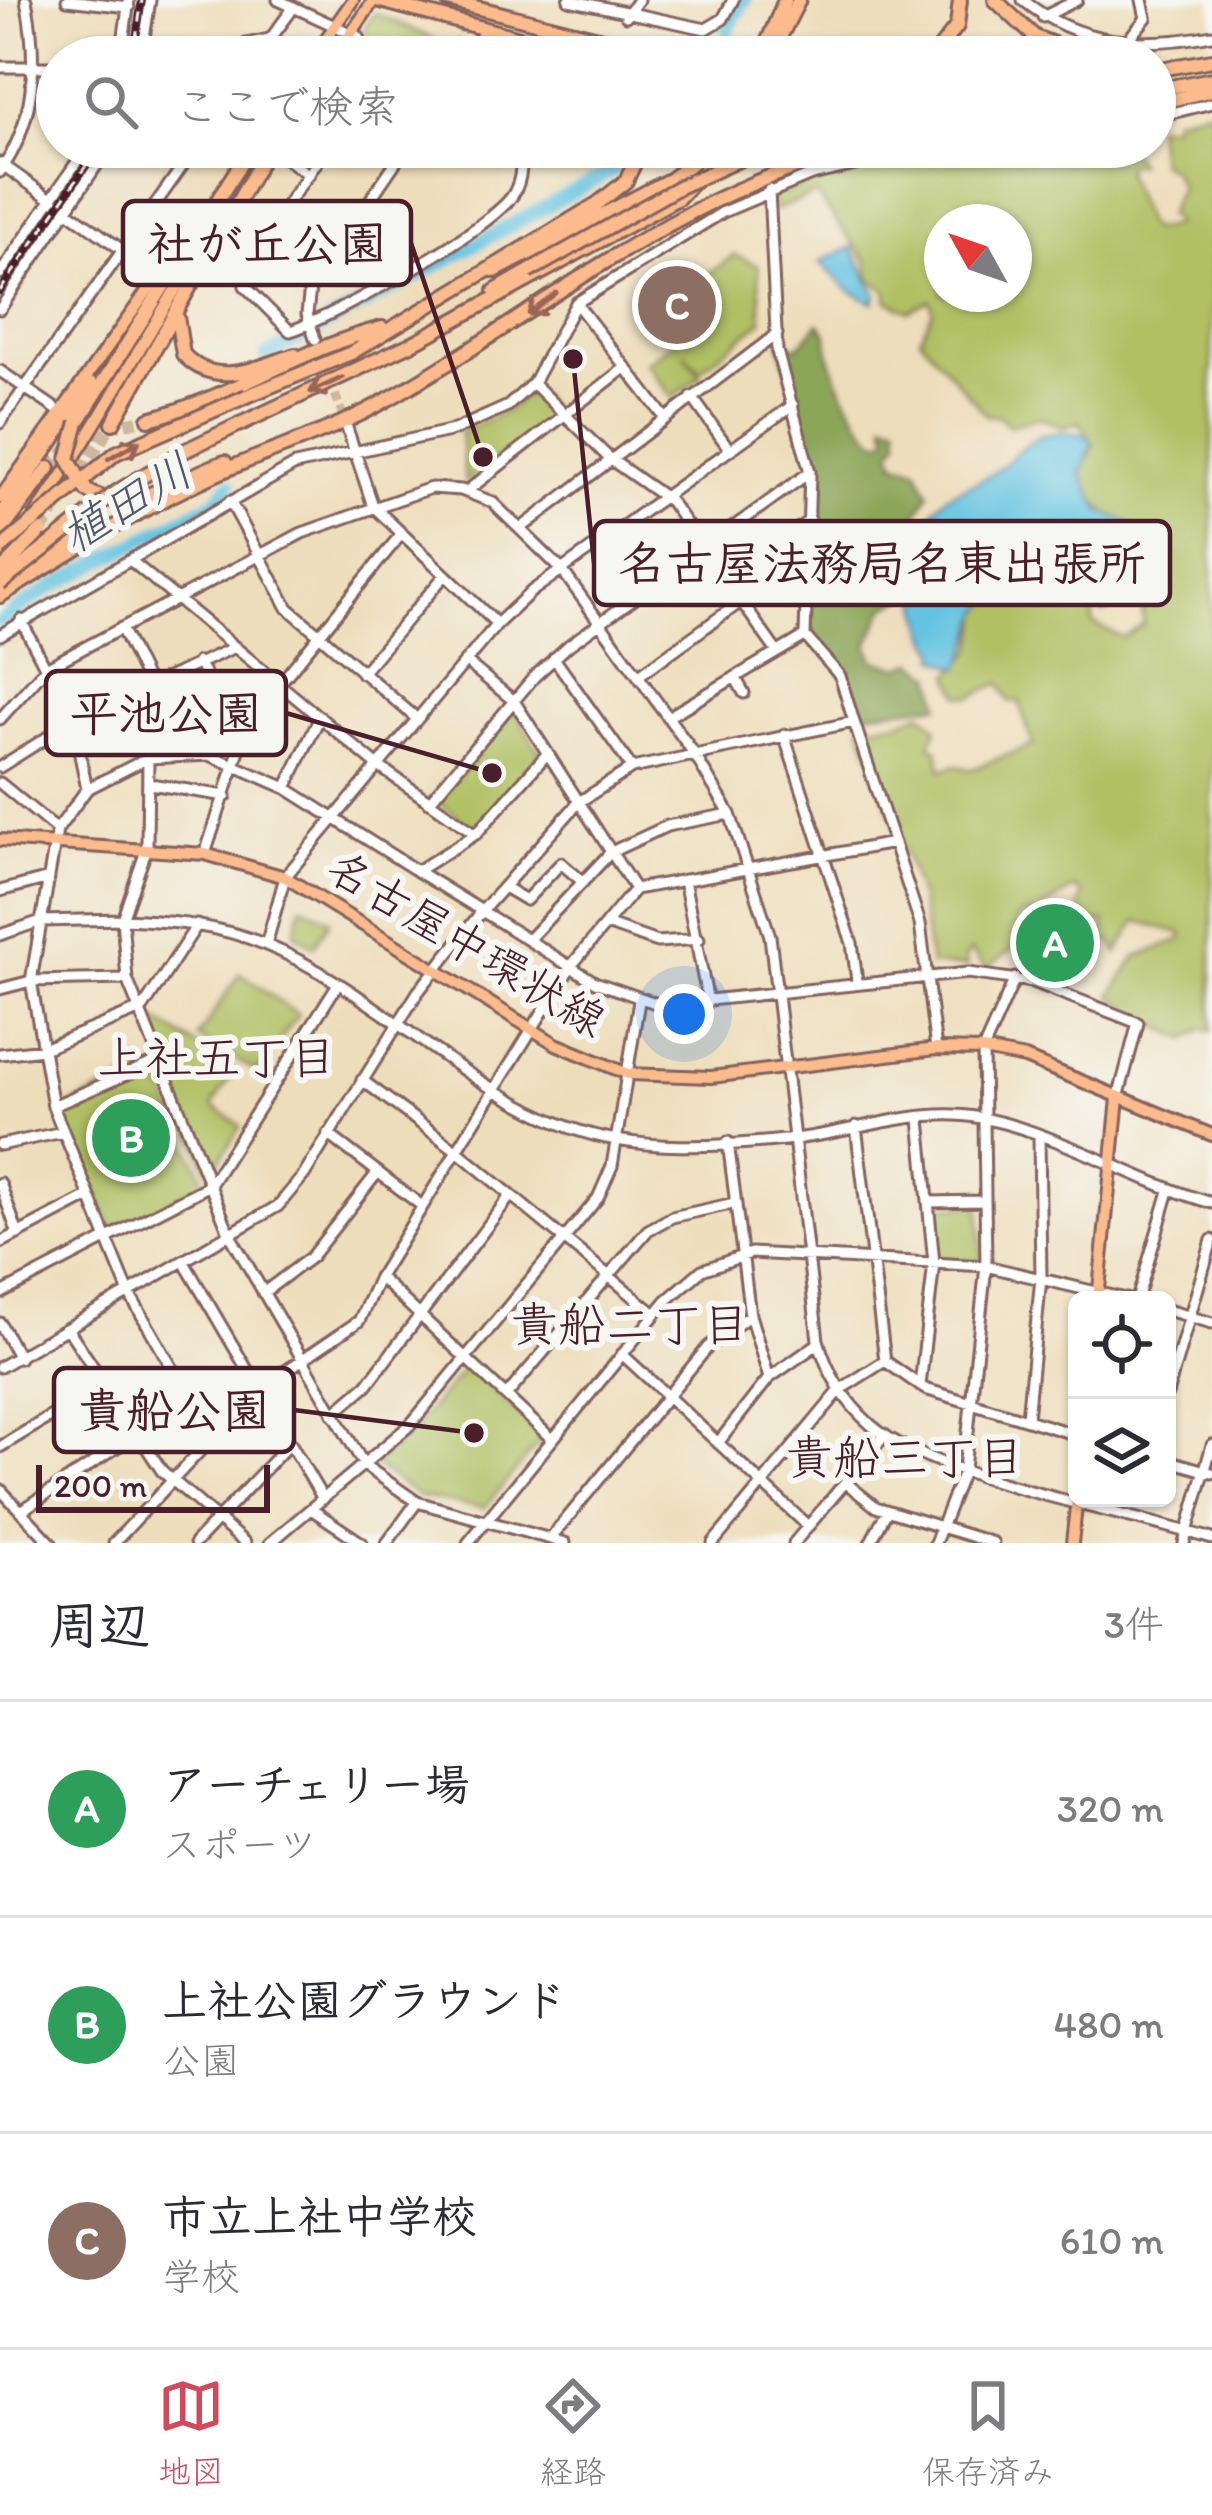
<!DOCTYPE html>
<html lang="ja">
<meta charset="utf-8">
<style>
:root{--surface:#fff;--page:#f2f2f3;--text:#2b2b33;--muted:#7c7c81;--line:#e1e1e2;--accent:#d1495b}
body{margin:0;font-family:Itim,"Klee One",sans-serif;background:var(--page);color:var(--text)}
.controls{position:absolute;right:36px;bottom:36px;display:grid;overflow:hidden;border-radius:18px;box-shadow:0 3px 9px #0004}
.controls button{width:108px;height:108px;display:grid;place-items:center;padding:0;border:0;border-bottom:3px solid var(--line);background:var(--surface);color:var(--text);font:60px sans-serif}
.compass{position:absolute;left:924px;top:204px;width:108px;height:108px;border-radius:50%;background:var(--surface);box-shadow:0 3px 9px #0004;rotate:310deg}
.scale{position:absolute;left:36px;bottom:30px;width:234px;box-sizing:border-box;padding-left:12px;border:6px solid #4a1f2b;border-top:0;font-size:33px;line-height:42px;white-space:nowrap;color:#4a1f2b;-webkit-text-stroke:9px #f6f6f2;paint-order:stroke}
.you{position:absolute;left:684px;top:1014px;width:42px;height:42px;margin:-30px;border:9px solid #fff;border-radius:50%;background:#1a73e8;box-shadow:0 0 0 18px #1a73e833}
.badge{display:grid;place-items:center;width:78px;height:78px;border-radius:50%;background:var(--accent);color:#fff;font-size:39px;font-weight:700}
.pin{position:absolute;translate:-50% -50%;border:6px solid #fff;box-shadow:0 3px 12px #0006}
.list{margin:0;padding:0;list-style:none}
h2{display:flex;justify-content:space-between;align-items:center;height:156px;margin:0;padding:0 48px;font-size:51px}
h2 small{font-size:39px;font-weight:400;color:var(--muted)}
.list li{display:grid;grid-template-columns:78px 1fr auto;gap:36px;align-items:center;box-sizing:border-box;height:216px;padding:0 48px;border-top:3px solid var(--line)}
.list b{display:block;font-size:45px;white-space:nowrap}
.list p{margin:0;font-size:39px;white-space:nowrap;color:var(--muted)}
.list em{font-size:39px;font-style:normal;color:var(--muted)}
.icon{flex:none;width:66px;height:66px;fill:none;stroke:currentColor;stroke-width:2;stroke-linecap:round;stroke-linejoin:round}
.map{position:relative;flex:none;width:1212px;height:1543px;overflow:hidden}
.search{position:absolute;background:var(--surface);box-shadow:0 3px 9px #0004;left:36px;right:36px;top:36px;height:132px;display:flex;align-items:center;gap:30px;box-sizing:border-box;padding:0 42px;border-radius:66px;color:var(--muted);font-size:45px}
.sheet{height:804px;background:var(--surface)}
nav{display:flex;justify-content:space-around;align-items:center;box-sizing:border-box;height:168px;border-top:3px solid var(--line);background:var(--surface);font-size:33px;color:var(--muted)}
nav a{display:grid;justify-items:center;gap:6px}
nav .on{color:var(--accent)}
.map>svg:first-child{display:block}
.green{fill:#b0c063;stroke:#7d7047;stroke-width:3;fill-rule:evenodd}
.forest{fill:#8ca659;stroke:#6b6242;stroke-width:3}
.water{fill:#63c3e1;stroke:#567186;stroke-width:3}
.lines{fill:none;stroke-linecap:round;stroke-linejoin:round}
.river{stroke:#63c3e1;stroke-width:14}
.minor-tunnel{stroke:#cdb79d;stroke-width:9;stroke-dasharray:9 4.5;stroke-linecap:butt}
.highway-tunnel{stroke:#cdb79d;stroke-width:12;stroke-dasharray:12 6;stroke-linecap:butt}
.minor-casing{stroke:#83625d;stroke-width:15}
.major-casing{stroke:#83625d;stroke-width:16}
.highway-casing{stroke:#83625d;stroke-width:18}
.minor{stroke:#fff;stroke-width:9}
.major{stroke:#fbbb8d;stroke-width:10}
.highway{stroke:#fbbb8d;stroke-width:12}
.rail-casing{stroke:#4a1f2b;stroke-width:8}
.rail{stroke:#f6f6f2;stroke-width:3;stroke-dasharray:9;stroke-linecap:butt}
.highway-bridge-casing{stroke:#83625d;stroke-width:18;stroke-linecap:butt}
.highway-bridge{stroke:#fbbb8d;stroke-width:12}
.oneway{stroke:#9a6557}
.labels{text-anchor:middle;stroke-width:12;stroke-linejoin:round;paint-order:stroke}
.street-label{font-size:45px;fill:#4a1f2b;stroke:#f6f6f2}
.water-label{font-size:48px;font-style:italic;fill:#53586b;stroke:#f6f6f2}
.neighbourhood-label{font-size:48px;fill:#4a1f2b;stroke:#f6f6f2}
.leader{fill:none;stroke:#4a1f2b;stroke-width:4.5}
.callout-dot{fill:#4a1f2b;stroke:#f6f6f2;stroke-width:4.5}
.callout{fill:#f6f6f2;stroke:#4a1f2b;stroke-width:4.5}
.callout-label{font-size:48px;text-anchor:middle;font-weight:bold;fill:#4a1f2b}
</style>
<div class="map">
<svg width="1212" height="1543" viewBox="0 0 1212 1543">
<rect width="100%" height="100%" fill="#f6f6f2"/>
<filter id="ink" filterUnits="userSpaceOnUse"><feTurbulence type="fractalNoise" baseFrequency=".00833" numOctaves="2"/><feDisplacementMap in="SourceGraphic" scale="24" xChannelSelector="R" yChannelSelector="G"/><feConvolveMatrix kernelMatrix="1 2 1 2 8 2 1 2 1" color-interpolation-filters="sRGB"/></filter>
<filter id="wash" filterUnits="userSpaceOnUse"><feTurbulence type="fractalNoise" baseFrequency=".004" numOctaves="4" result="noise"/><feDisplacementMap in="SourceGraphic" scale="48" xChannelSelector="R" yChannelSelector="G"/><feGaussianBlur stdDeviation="2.7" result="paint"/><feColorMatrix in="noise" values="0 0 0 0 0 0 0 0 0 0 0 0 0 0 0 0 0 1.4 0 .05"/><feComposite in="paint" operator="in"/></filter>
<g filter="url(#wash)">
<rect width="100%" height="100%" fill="#eeddba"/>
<path class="green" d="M 375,13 L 448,45 L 445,57 L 373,57 L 364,28 Z
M 1212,108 L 1212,1031 L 1202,1029 L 1187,1039 L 1140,1019 L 1111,995 L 1136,957 L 1181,940 L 1182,933 L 1137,921 L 1117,953 L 1112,942 L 1102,940 L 1105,922 L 1087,924 L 1079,905 L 1083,894 L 1074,888 L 1039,911 L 1019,916 L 1013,949 L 986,969 L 971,951 L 965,957 L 967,967 L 930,965 L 920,898 L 861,726 L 899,722 L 922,713 L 937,728 L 930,745 L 938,750 L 941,770 L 956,765 L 970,770 L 1033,745 L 1019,701 L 1010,702 L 1000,683 L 971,697 L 960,695 L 950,675 L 973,650 L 982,609 L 1006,568 C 1040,548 1102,581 1092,623 L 1123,638 L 1144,624 C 1137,597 1154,570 1150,541 C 1118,525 1092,507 1081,474 L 1094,445 L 1080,422 L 1063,427 L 1039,417 L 1009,426 L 1000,416 L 986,415 L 920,338 L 933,311 L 930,300 L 909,311 L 887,300 L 887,290 L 871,280 L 867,261 L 816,194 L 775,210 L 772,196 L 854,169 L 959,147 L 1127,147 L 1139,164 L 1126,165 L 1125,172 L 1146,224 L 1152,230 L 1173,226 L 1174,220 L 1167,215 L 1180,187 L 1171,169 L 1159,162 L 1155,126 L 1172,126 L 1173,118 ZM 942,222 L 1014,222 L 1014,294 L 942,294 Z
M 735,255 L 758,266 L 762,321 L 700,370 L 684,353 L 701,376 L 672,398 L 646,363 L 675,341 L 656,312 Z
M 534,389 L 556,416 L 465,482 L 461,432 L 506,411 Z
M 514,710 L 541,754 L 474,828 L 437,802 Z
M 302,905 L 330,920 L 314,946 L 295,933 Z
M 1031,917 L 1090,936 L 1079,970 L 1020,950 Z
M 240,973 L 298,1015 L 257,1072 L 198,1037 Z
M 145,1013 L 235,1070 L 212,1106 L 241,1126 L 213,1171 L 208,1171 Z
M 153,1067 L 203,1178 L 201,1184 L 114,1234 L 58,1111 Z
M 980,1205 L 982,1261 L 937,1259 L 933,1207 Z
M 466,1366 L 544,1437 L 484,1508 L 419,1497 L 372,1464 L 414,1428 Z"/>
<path class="forest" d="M 819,323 L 827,334 C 826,364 855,423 879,442 L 889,437 L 885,422 L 898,424 L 899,440 L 892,450 L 896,463 L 917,468 L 929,493 L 910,526 L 896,527 L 884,540 L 906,554 L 902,577 L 884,575 L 898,583 L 904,598 L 885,608 L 868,645 L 874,660 L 899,667 L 915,662 L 933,675 L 940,705 L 861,713 L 845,670 L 811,637 L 814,469 L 780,343 L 798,347 Z"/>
<path class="water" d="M 852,247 L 876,294 L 874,303 L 849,290 L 820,262 Z
M 1063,432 L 1086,435 L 1093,442 L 1081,474 L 1100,510 L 1131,524 L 1159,548 L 1157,563 L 1147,575 L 1148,599 L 1141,606 L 1128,602 L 1103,613 C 1090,607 1093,600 1085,589 C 1069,568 1039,559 1013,563 L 997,585 L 996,598 C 974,610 974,645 960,668 L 937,658 L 938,650 C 910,624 917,531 938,505 C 951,489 967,487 985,478 C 1004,469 1017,448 1036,438 C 1044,434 1055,433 1063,432 Z"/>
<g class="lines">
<path class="river" d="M 727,31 L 745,0
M 266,356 L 616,169
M 0,621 L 52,587 L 217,501 L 229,485"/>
</g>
</g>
<g filter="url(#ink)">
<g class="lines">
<path class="minor-tunnel" d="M 457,46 L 469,0
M 317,344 L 346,424"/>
<path class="highway-tunnel" d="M 108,427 L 149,419
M 49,468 L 73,443
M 41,531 L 113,423"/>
<defs>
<path id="minor" d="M 67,0 L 129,7
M 278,0 L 359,37 L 366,57
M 569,0 L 706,29 L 723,19 L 733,0
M 1023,0 C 1079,46 1143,48 1212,35
M 626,16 L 638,0
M 1043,17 L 1077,0
M 1127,41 L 1146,18 L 1142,0
M 121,57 L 129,0
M 141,57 L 150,0
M 187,57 L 269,39
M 257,57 L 294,7
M 454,57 L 457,46
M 0,67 L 57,67
M 1155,117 L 1212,103
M 171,147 L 188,159
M 328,147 L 255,249 L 245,286 L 290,331 C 330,319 497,226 514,193 C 522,178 522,164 520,147
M 271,148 L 309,175
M 0,163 L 159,276
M 0,172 C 36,121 38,61 26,0
M 769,190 L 777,351 L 810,472 L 805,636 L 840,676 L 854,722 L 632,768 L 579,802 L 482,911 L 595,982 L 661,1005 L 968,973 L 1033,982 L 1138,1023 L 1118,1098
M 0,274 L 87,147
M 576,303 L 665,418
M 0,309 L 109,147
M 315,339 L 307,314 L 310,288 L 406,147
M 0,371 L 62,413
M 533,383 L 610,459 L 670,501 L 777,652
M 692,397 L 730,450
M 0,423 L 196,147
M 347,428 L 373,506 L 497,624
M 467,491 L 626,367
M 230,501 L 288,608 L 416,718
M 520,529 L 777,334
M 810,567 L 790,563 L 776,545 L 810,520
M 21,620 L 73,721 L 87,789
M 121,628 L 183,754
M 0,635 L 295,465 L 454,430 L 508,406 L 533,383 L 576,303 L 723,212 L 811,175 L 936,147
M 554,658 L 632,768
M 465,661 L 514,701 L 635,889
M 198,662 L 224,708 L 248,723
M 362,673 L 445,575
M 638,676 L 742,601
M 735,677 L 744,693
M 668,717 L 805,636
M 0,719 L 46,668 L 302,533 L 431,488 L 461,490 L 492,502 L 562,570 L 693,752 L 730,814 L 770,936 L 818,1340 C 827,1372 845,1402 871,1425 C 930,1477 1129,1513 1212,1539
M 854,722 L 920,923 L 936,1049
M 784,735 L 852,943 L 857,981
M 0,767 L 73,721 L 235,647
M 0,783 L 57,830
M 150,784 L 226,796
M 286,788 L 320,717
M 429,802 L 534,677 L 569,645 L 810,472
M 476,834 L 547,754
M 205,854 L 248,723 L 402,533
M 684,880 L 708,1002
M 504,887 L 526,900 L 561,863 L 583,882
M 0,891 L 49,878
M 606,924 L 657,942 L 699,939
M 0,935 L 41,921 L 122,919 L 147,848 L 148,758
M 528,940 L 611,852 L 667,826 L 730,814
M 266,945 L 285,877 L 497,624 L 532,591 L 793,405
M 0,989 L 31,981 L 127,979
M 0,1054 L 43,1049 L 143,1008 L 197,925
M 362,1080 L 456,1150 L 655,1314
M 53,1106 L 160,1060
M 920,1119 L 934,1263 L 920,1386
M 856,1126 L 885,1361 L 925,1389 L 1077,1435
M 328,1134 L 422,1206
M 728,1142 L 750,1315 L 769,1378
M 0,1145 L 63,1132
M 0,1183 L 18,1234
M 928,1202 L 984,1201
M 0,1243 L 88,1197
M 184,1262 L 323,1499
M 379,1277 L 552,1439
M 263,1293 L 311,1257 L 378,1172
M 0,1294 L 210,1185 L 336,987
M 1137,1300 L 1169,1191
M 1167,1310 L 1212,1323
M 0,1323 L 19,1358
M 68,1329 L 162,1471 L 245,1543
M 622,1354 L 808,1526
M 0,1367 L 278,1206 L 304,1175 L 418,992 L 482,911 L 417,871 L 476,834 L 377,765 L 130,560
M 1167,1394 L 1212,1240
M 506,1396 L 648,1230 L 672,1217 L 735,1203
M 333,1414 L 367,1385 L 511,1195
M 1027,1418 L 1041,1278 L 1039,1136
M 211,1435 L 129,1293 L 53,1106 L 31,981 L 57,830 L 87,789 L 148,758 L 210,755 L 286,788 L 417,871
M 718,1443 L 769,1378 L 819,1343
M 0,1447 L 104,1384
M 1167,1460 L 1212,1473
M 845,1482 L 876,1507 L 993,1543
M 0,1489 L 51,1543
M 311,1509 L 362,1543
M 21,1511 L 159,1419
M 550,1539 L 708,1347 L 750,1315
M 114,1543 L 256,1391 L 359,1321 L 379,1277 L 571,966 L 635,889 L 894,843
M 195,1543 L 289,1444
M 270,1543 L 410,1425 L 598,1198 L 612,1166 L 639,1001
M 387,1543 L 417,1502
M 468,1543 L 666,1301 L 702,1270 L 751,1253 L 986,1266 L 1130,1300
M 565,1543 L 417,1502 L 364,1465 L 230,1235 L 127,979 L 122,919 C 171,921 218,925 264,944 C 373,989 457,1084 568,1127 C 636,1153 723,1147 794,1139 C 847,1133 901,1113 955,1115 C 1037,1119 1129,1180 1212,1203
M 713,1543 L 841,1389 L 885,1361
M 794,1543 L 885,1435
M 870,1543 L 887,1511
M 935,1543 L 964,1469 L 986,1266 L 983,1050 L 1015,978
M 1184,1543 L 1212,1445"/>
<path id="major" d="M 313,57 L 353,0
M 335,57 L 374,0
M 253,174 L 272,147
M 0,498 L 203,213
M 34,517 C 105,418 158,308 229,208
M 0,563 L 20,537
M 0,840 L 205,854 L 285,877 L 556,1044 L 628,1074 L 711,1077 L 936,1049 L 983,1050 L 1025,1058 L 1212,1135
M 1098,1300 L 1118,1098
M 1072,1543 L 1077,1498"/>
<path id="highway" d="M 377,0 L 591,57
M 447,0 L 674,57
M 995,0 L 1035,37 L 1088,57
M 482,37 L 543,57
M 761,57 L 785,0
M 770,57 L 799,0
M 933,57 L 957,26 L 960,0
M 1155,70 L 1212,60
M 1155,90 L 1212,79
M 1155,104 L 1212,90
M 745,157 L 780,147
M 495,271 L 671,179 L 712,147
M 495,291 L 528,272
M 177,317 L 183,354 C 215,390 257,367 295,355
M 413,343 L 678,198 L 727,147
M 247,396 L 351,353 L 597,204 L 626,181 L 642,147
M 149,419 C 231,398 301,348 382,328
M 78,422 L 251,147
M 113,423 L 257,168
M 186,450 L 238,425
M 86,490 C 129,519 182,476 225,462
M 0,516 L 92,384
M 0,533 L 49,468
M 27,566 L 105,527
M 0,596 C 69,553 141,508 214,475 C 267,451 324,434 374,407 C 539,317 682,183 872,147"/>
</defs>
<use href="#minor" class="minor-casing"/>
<use href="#major" class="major-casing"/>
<use href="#highway" class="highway-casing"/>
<use href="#minor" class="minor"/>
<use href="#major" class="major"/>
<use href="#highway" class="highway"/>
<defs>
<path id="rail" d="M 133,57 L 142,0
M 0,291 L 99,147"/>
</defs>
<use href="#rail" class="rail-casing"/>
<use href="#rail" class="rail"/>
<defs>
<path id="highway-bridge" d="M 528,272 L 679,187 L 745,157
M 78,422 L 68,459 L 86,490
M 238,425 L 413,343
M 0,549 L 116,453 L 247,396
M 0,572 L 41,531
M 0,584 L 115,493 L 186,450"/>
</defs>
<use href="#highway-bridge" class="highway-bridge-casing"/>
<use href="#highway-bridge" class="highway-bridge"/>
</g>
<defs><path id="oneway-shaft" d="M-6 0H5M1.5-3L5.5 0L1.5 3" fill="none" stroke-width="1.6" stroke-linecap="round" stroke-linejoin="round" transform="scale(3)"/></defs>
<g class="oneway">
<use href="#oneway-shaft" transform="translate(542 304) rotate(142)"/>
<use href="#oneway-shaft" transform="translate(326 385) rotate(156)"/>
<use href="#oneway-shaft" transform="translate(124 450) rotate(-29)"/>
</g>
</g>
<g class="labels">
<g class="street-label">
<text transform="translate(467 943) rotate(31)" y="16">名古屋中環状線</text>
</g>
<g class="water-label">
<text transform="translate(126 502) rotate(-31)" y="17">植田川</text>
</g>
<g class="neighbourhood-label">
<text x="217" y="1074">上社五丁目</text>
<text x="630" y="1341">貴船二丁目</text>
<text x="905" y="1474">貴船三丁目</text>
</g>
</g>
<path class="leader" d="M483 457L411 243M573 359L594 563M492 773L286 713M474 1433L294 1410"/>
<g class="callout-dot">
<circle cx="483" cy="457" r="12"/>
<circle cx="573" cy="359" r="12"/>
<circle cx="492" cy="773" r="12"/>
<circle cx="474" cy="1433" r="12"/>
</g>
<g class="callout">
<rect x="123" y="201" width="288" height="84" rx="12"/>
<rect x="594" y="521" width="576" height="84" rx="12"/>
<rect x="46" y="671" width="240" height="84" rx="12"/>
<rect x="54" y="1368" width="240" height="84" rx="12"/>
</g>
<g class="callout-label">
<text x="267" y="260">社が丘公園</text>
<text x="882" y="580">名古屋法務局名東出張所</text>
<text x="166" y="730">平池公園</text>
<text x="174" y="1427">貴船公園</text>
</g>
</svg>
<div class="controls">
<button><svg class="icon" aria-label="locate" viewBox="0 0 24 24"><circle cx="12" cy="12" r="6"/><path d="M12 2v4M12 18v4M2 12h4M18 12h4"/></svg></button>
<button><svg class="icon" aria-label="layers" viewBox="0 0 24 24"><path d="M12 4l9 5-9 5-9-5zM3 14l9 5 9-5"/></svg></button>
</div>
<svg class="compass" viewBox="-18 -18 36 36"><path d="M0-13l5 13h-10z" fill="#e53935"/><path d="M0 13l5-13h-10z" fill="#7c7c81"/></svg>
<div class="scale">200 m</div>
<div class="you"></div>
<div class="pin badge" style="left:1055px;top:943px;background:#2e9e5b">A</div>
<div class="pin badge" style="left:131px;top:1138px;background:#2e9e5b">B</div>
<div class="pin badge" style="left:677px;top:305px;background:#8d6e63">C</div>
<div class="search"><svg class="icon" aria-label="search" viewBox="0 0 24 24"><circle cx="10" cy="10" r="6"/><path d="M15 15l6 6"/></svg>ここで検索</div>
</div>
<section class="sheet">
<h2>周辺<small>3件</small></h2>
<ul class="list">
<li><span class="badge" style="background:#2e9e5b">A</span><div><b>アーチェリー場</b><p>スポーツ</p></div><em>320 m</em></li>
<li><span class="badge" style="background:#2e9e5b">B</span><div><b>上社公園グラウンド</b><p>公園</p></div><em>480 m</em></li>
<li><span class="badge" style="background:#8d6e63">C</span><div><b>市立上社中学校</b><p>学校</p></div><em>610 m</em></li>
</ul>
</section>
<nav>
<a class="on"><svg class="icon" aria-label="map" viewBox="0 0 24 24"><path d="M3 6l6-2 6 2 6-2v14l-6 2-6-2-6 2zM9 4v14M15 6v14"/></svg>地図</a>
<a><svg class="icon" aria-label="directions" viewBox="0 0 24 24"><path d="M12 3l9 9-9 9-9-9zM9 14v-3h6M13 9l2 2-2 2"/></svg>経路</a>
<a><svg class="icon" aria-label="saved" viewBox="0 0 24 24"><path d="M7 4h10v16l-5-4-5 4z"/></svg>保存済み</a>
</nav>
